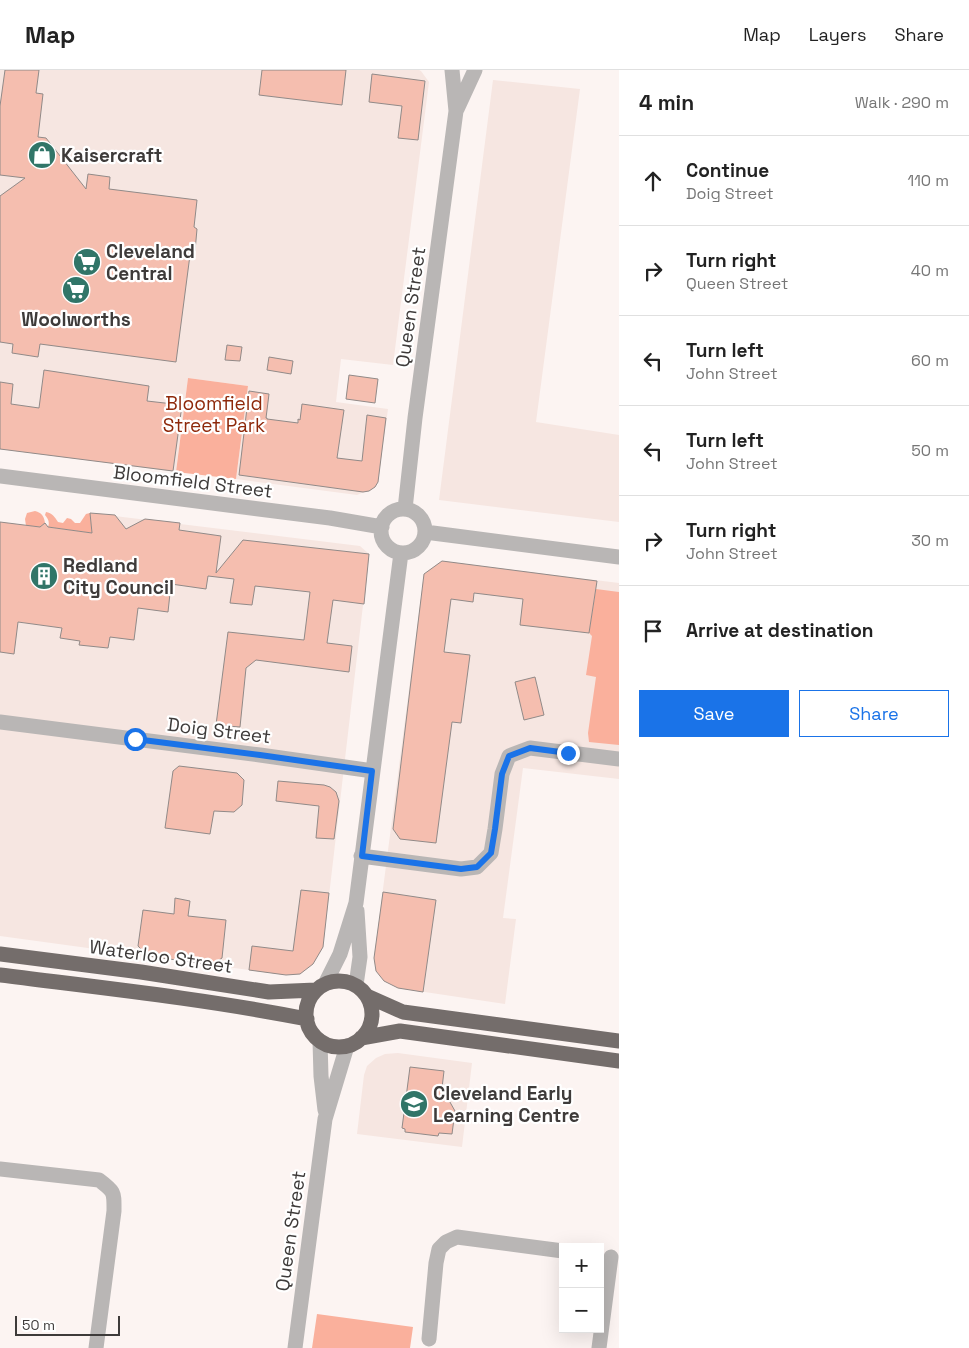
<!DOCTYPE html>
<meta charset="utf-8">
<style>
:root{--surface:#fff;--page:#f2f2f2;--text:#222;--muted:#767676;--line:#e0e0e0;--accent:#1a73e8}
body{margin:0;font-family:"Space Grotesk",sans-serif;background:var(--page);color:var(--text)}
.controls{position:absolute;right:15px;bottom:15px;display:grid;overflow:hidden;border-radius:0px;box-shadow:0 5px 20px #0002}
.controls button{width:45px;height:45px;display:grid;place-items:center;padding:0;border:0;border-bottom:1px solid var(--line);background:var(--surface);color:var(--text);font:25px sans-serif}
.scale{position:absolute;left:15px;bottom:12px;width:105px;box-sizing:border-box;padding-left:5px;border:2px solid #3e3b3a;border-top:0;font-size:14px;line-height:18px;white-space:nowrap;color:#3e3b3a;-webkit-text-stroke:4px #fff;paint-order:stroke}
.stop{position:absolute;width:15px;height:15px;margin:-11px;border:4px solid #1a73e8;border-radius:50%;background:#fff}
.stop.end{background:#1a73e8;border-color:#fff;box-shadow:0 1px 5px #0008}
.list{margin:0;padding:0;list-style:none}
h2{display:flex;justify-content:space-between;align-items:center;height:65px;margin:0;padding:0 20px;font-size:21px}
h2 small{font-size:16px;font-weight:400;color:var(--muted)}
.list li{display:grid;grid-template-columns:32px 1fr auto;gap:15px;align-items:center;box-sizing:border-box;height:90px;padding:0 20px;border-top:1px solid var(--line)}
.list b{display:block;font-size:19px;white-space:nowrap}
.list p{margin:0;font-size:16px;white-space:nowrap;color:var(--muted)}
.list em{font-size:16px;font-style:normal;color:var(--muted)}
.actions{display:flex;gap:10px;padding:15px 20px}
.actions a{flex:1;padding:11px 0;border:1px solid var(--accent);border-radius:0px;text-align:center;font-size:18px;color:var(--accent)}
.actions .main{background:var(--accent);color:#fff}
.icon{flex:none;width:28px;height:28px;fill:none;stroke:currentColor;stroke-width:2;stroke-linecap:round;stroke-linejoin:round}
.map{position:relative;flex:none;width:619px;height:1278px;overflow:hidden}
header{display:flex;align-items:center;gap:30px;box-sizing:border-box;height:70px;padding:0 25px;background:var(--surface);border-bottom:1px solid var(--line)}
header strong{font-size:24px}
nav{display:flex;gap:28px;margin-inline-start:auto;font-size:18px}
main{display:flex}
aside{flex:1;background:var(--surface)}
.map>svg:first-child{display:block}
.built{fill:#f6e6e1}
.green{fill:#fab09c}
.building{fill:#f5beaf;stroke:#918a88}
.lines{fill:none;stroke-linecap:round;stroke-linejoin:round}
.minor{stroke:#b9b6b5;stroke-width:15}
.highway{stroke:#746d6b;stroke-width:15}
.route{stroke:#1a73e8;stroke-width:6}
.labels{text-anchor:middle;stroke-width:4.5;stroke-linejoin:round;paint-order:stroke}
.poi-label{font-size:19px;font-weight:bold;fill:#3e3b3a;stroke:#fff;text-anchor:start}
.street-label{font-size:19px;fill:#3e3b3a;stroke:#fff}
.park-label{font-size:19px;fill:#8e290b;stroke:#fff}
</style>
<header>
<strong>Map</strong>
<nav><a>Map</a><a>Layers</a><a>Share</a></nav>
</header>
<main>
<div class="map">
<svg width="619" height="1278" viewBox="0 0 619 1278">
<rect width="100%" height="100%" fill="#fcf4f2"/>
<path class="built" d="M 0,0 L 419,0 L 421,1 L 429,12 L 393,295 L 341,289 L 336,332 L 388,339 L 378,412 L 375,417 L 357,425 L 236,409 L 248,316 L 188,308 L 176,402 L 0,379 Z
M 493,10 L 580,19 L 536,352 L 619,365 L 619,452 L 439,430 Z
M 90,443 L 360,476 L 369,484 L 323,877 L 313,894 L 300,904 L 286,905 L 249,900 L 0,866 L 0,550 L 62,558 L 61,568 L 80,571 L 92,463 Z
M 442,491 L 619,513 L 619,709 L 523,698 L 503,848 L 516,849 L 505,934 L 398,918 L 376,901 L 374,888 L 424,504 Z
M 398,983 L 472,993 L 462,1077 L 357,1064 L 364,1005 L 367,996 L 376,988 L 385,984 Z"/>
<path class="green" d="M 188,308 L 248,316 L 236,409 L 176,402 Z
M 35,441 C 42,443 44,446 45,453 L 40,457 L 26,456 L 25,449 L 27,443 Z
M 46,442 C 52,443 55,447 58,452 L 63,453 L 67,448 L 71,449 L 75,453 L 80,453 L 86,444 L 90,443 L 92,463 L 48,457 C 50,452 48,449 45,445 Z
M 596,519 L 619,522 L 619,675 L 589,672 L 588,663 L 596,607 L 586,605 L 592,566 L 589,563 Z
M 317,1244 L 413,1257 L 410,1278 L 312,1278 Z"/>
<path class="building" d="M 5,0 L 39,0 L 36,23 L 43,24 L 38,67 L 46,68 L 86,119 L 88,104 L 110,107 L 109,119 L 197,130 L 194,157 L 197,159 L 195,181 L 190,185 L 176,292 L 40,274 L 38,287 L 12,283 L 13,274 L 0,272 L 0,126 L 25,108 L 0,105 L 0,36 Z
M 262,0 L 346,0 L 342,35 L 259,25 Z
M 372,4 L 425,11 L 418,70 L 398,68 L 402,36 L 369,32 Z
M 227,275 L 242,277 L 240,291 L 225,290 Z
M 269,287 L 293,291 L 291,304 L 267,300 Z
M 44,300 L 149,316 L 147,331 L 182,335 L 173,401 L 0,379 L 0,312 L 13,314 L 11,334 L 39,338 Z
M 349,305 L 378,309 L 375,333 L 346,329 Z
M 249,321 L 269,324 L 266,348 L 267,348 L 267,349 L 298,353 L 298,349 L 300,350 L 302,334 L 344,340 L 337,388 L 362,391 L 367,345 L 386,348 L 378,412 L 375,417 L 369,421 L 363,422 L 239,405 Z
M 90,443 L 115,445 L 126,459 L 145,449 L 180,453 L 179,460 L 221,466 L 216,503 L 243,470 L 369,484 L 364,534 L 333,530 L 327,573 L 352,576 L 349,602 L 256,590 L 246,598 L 240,657 L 216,655 L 228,562 L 304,570 L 310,522 L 255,516 L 252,535 L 230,533 L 234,509 L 208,506 L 206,519 L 171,514 L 168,542 L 138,538 L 134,570 L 110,567 L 108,578 L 79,575 L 80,571 L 60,568 L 62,558 L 18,552 L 14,584 L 0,582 L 0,452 L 40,457 L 45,453 L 48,457 L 92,463 Z
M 442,491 L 597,511 L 589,563 L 520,555 L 523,529 L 474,523 L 473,532 L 451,529 L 444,582 L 470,585 L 461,653 L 452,652 L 436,773 L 400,769 L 393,759 L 424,504 Z
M 535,607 L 544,645 L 524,650 L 515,612 Z
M 179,696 L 237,703 L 244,710 L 242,735 L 234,742 L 214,741 L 210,764 L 165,758 L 173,701 Z
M 278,711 L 324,715 L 330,717 L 336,722 L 339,731 L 334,769 L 316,768 L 319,736 L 276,731 Z
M 301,820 L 329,823 L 323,877 L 313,894 L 300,904 L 286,905 L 249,900 L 252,876 L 293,881 Z
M 383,822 L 436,830 L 423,922 L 398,918 L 384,911 L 376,901 L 374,888 Z
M 175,828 L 190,831 L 188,846 L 226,850 L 222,888 L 212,895 L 148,886 L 138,876 L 143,840 L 174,844 Z
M 410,997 L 444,1001 L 442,1018 L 455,1041 L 452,1064 L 439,1063 L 438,1066 L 405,1062 L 405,1059 L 402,1058 Z"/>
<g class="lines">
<path class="minor" d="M 457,39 L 475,0
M 0,406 L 330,448 L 382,457
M381 461a22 22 0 1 1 44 0a22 22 0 1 1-44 0Z
M 405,439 L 415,348 L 456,41 L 452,0
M 425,462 L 619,487
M 0,652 L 260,685 L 373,701
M 361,786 L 461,799 L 477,797 L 491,783 L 495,759 L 502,704 L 509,686 L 530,678 L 619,689
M 325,914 L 340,884 L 356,833 L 401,483
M 356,915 L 360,887 L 357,841
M 320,971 L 321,1006 L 325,1040
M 0,1099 L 99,1110 C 115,1122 114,1122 114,1141 L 96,1278
M 429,1269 L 436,1193 L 439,1179 L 446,1172 L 457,1167 L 563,1181
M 295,1278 L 325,1049 L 347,976
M 599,1278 L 611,1187"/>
<path class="highway" d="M 0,884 L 141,902 L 269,922 L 316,920
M 0,905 C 103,918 206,929 307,949
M306 944a33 33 0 1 1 66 0a33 33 0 1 1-66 0Z
M 367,926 L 403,942 L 619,971
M 361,968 L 400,961 L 619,991"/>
</g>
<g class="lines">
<path class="route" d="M 135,669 L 260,685 L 372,701 L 362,786 L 461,799 L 477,797 L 491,783 L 495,759 L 502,704 L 509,686 L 530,678 L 568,683"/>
</g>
<defs>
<symbol id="shop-disc" viewBox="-11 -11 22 22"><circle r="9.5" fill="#317568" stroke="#fff"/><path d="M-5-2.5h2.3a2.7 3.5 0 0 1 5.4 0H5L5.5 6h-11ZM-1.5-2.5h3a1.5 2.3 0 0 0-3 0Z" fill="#fff"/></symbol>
<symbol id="supermarket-disc" viewBox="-11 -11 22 22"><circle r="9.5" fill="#317568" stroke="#fff"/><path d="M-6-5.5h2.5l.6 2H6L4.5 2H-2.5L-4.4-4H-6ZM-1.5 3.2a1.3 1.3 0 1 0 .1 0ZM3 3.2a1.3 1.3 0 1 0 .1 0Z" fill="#fff"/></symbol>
<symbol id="building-disc" viewBox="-11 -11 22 22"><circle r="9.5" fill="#317568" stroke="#fff"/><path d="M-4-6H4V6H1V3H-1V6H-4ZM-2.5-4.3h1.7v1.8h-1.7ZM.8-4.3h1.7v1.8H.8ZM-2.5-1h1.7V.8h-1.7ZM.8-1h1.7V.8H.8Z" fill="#fff"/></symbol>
<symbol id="school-disc" viewBox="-11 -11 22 22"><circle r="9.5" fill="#317568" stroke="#fff"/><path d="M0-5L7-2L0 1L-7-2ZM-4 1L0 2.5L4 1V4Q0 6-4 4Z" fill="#fff"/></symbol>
</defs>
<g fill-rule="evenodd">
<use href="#shop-disc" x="26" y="69" width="32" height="32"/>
<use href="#supermarket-disc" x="71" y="176" width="32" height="32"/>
<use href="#supermarket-disc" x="60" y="204" width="32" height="32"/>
<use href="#building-disc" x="28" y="490" width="32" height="32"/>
<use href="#school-disc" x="398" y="1018" width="32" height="32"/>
</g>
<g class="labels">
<g class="poi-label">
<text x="61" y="92">Kaisercraft</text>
<text x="106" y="188">Cleveland<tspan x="106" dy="22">Central</tspan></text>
<text x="76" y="256" text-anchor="middle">Woolworths</text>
<text x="63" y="502">Redland<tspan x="63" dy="22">City Council</tspan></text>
<text x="433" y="1030">Cleveland Early<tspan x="433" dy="22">Learning Centre</tspan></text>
</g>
<g class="street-label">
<text transform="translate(410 237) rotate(-82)" y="7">Queen Street</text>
<text transform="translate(193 411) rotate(7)" y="7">Bloomfield Street</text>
<text transform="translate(219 660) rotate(7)" y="7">Doig Street</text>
<text transform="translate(161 886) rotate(8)" y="7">Waterloo Street</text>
<text transform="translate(290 1161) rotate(-82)" y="7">Queen Street</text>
</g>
<g class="park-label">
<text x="214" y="340">Bloomfield<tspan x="214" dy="22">Street Park</tspan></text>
</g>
</g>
</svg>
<div class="controls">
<button>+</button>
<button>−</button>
</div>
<div class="scale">50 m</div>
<div class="stop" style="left:135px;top:669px"></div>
<div class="stop end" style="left:568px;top:683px"></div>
</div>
<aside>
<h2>4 min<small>Walk · 290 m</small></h2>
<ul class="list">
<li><svg class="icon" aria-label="ahead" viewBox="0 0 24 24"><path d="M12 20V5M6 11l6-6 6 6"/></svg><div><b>Continue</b><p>Doig Street</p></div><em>110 m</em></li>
<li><svg class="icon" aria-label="right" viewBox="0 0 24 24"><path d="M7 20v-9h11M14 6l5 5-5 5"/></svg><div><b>Turn right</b><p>Queen Street</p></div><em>40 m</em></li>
<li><svg class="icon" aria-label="left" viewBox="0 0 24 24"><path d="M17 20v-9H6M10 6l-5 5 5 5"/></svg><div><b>Turn left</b><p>John Street</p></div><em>60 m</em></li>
<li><svg class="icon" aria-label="left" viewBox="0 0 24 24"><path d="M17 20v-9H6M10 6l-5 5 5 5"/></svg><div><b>Turn left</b><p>John Street</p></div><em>50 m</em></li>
<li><svg class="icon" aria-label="right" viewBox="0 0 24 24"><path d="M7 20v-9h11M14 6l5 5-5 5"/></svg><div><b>Turn right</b><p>John Street</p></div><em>30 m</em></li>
<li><svg class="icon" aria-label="arrive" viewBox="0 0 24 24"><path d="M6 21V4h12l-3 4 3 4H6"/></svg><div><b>Arrive at destination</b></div></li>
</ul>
<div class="actions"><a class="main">Save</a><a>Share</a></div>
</aside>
</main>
